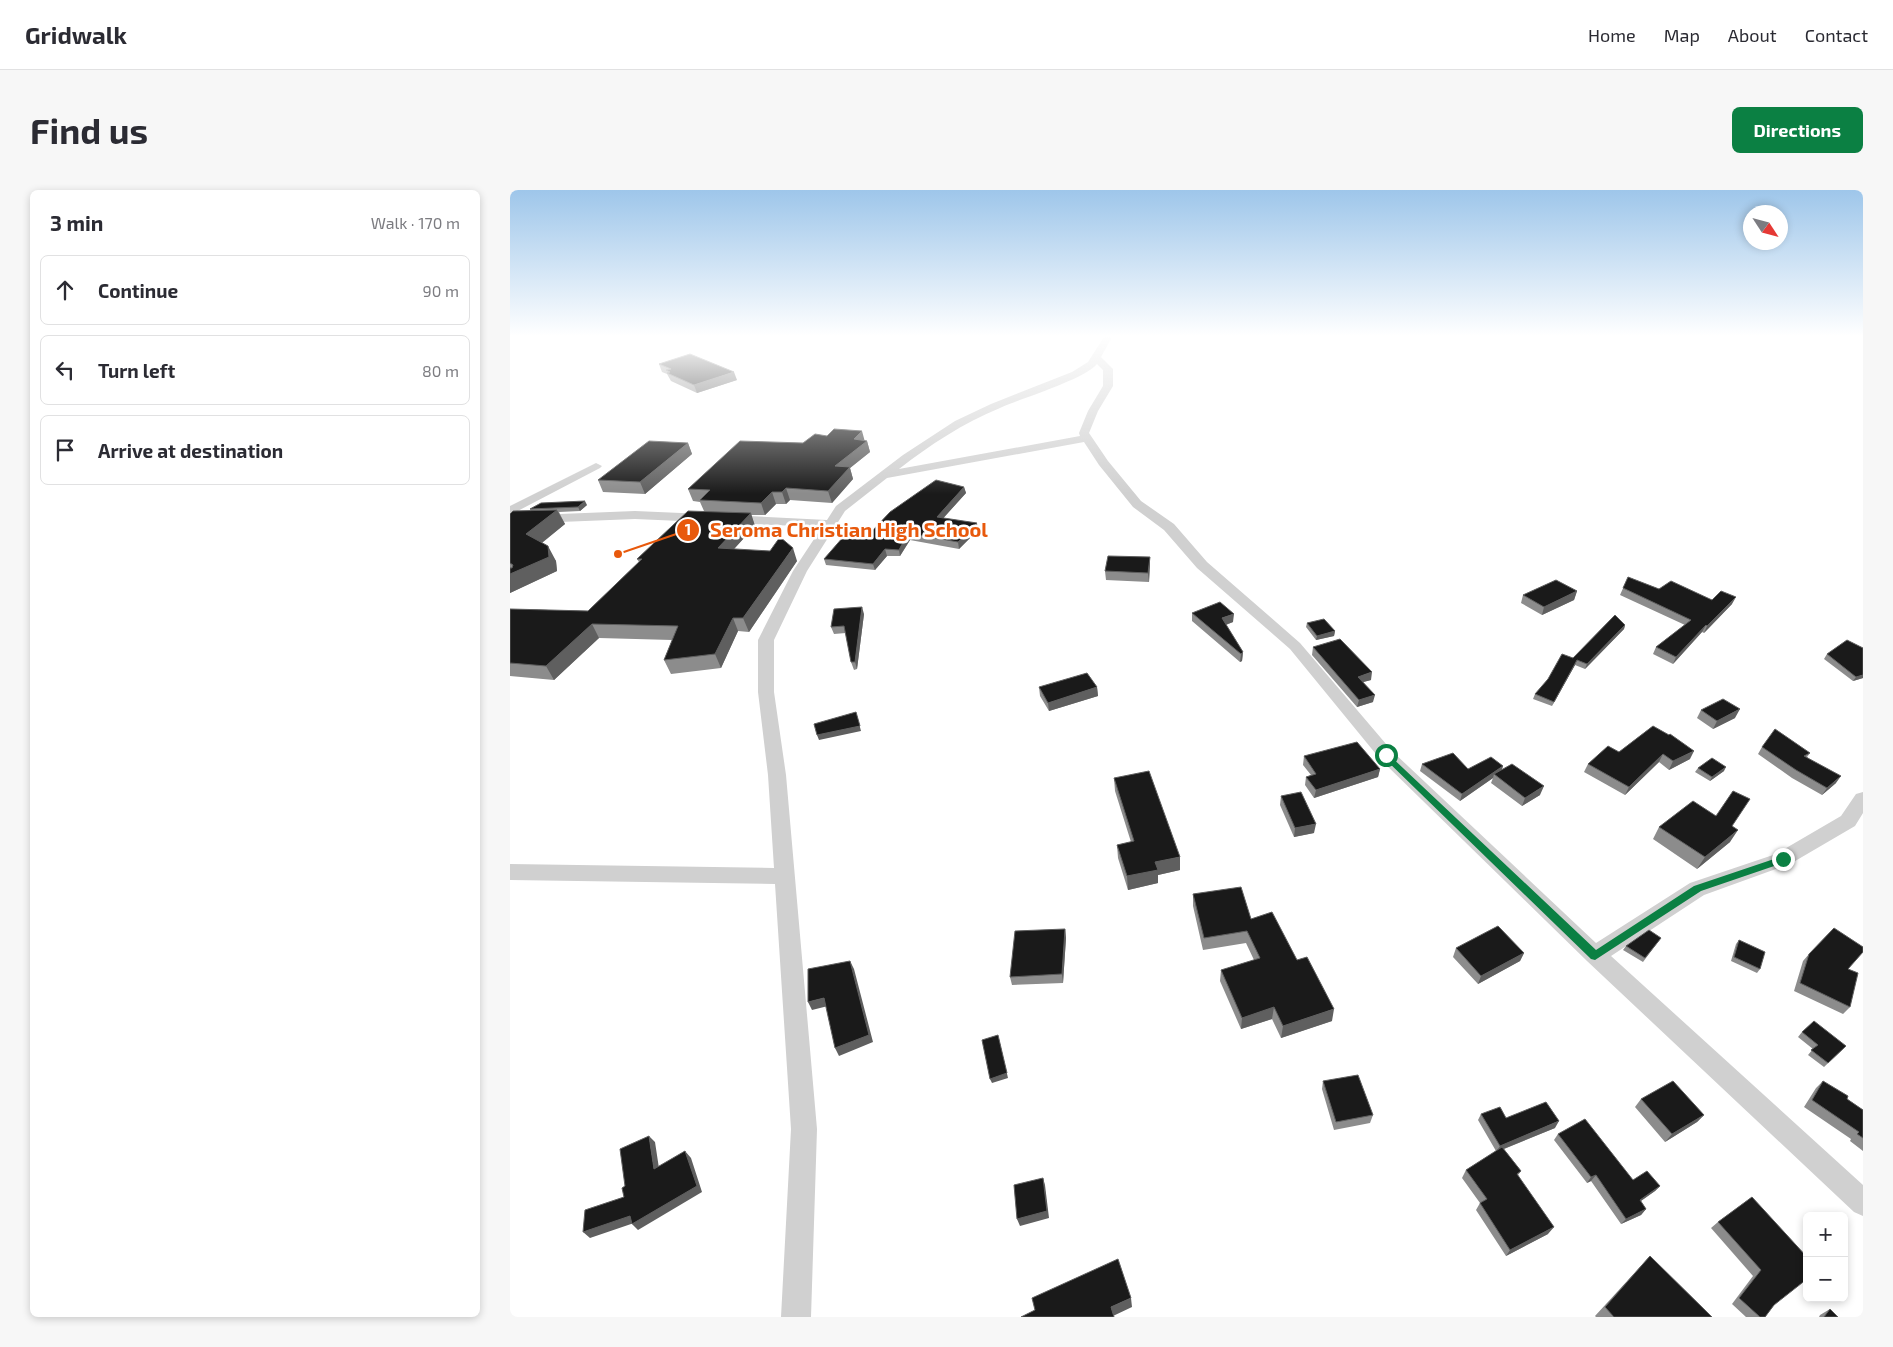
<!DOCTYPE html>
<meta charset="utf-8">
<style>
:root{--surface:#fff;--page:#f7f7f7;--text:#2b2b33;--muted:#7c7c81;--line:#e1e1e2;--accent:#0b8043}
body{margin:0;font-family:"Exo 2",sans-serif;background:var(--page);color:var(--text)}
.controls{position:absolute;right:15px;bottom:15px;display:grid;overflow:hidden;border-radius:8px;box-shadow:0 2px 8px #0003}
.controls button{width:45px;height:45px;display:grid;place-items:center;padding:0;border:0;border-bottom:1px solid var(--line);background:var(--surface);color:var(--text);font:25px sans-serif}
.compass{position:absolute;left:1233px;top:15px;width:45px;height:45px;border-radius:50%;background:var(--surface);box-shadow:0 2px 8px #0003;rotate:126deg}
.stop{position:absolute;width:15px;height:15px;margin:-11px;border:4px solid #0b8043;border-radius:50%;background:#fff}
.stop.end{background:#0b8043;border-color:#fff;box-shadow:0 1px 5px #0008}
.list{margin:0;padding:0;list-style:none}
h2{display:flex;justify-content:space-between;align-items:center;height:65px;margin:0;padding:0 20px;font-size:21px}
h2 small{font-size:16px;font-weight:400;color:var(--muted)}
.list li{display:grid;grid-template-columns:32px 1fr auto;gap:15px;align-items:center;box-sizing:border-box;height:70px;margin:0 10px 10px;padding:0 10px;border:1px solid var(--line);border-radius:8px}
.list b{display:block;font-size:19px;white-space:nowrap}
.list em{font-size:16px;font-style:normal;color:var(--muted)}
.icon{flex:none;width:28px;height:28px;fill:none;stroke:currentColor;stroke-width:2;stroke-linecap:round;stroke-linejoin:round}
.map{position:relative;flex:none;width:1353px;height:1127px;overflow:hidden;border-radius:8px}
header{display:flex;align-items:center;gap:30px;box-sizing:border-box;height:70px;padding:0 25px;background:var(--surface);border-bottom:1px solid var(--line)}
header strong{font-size:24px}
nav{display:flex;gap:28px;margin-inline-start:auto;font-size:18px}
.intro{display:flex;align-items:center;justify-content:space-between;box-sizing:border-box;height:120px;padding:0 30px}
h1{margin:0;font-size:35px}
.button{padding:12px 22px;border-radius:8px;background:var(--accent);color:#fff;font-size:18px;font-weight:700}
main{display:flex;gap:30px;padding:0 30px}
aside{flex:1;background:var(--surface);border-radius:8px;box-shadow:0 2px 8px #0003}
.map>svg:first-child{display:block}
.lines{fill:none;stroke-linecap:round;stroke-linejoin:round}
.street{fill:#d0d0d0;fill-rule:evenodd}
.wall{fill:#8c8c8c}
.shaded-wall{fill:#5f5f5f}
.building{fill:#1a1a1a;stroke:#5f5f5f}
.route{fill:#0b8043}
.leader{fill:none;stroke:#e8590c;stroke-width:2}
.callout-dot{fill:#e8590c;stroke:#fff;stroke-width:2}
.mark-label{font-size:15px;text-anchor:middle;font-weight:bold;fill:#fff}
.callout-label{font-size:20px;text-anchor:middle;font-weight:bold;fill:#e8590c;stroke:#fff;stroke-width:5;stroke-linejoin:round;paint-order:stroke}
</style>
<header>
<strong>Gridwalk</strong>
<nav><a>Home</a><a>Map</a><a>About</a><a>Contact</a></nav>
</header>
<div class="intro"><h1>Find us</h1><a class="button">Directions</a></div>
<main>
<aside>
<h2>3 min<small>Walk · 170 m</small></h2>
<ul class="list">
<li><svg class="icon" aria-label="ahead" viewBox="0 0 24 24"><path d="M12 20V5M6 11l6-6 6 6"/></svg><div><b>Continue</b></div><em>90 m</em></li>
<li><svg class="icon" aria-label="left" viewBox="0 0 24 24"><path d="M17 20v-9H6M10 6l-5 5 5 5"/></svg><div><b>Turn left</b></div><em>80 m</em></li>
<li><svg class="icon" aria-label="arrive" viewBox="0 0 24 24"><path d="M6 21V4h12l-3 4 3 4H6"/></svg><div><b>Arrive at destination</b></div></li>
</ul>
</aside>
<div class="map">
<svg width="1353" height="1127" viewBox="0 0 1353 1127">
<rect width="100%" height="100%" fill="#fff"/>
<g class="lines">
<path class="street" d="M 594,147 L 602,147 L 591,167 L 603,179 L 603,196 L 588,221 L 579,243 L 598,271 L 631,311 L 664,334 L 697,372 L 790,453 L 882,561 L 1086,753 L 1180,693 L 1266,664 L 1331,626 L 1346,604 L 1353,602 L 1353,623 L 1345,636 L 1280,674 L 1194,705 L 1101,766 L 1353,995 L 1353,1026 L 1344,1022 L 1077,771 L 870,569 L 780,459 L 687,378 L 654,340 L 623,317 L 589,275 L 574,252 L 377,288 L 335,321 L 297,381 L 264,450 L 264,502 L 276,585 L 307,939 L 301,1127 L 271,1127 L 281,939 L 265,694 L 0,690 L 0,674 L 264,678 L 258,585 L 248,502 L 248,450 L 283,381 L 312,337 L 220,333 L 214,329 L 220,325 L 317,330 L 326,316 L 393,265 L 445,231 L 481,214 L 562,182 L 578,172 ZM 587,174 L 593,180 L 593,196 L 578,221 L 569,243 L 570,246 L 389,279 C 420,255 453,233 490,218 C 512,208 573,190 587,174 Z
M 86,273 L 92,276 L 90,278 L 0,325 L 0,316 Z
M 125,321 L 194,324 L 200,328 L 194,332 L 125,329 L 0,334 L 0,326 Z"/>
</g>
<path class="wall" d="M 149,174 L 227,190 L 187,203 L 161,191 L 157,184 L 152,182 Z
M 317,246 L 357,251 L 360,262 L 340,278 L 343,289 L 322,313 L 280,310 L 276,314 L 266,314 L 255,325 L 241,325 L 245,336 L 224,359 L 287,371 L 239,442 L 228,441 L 211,478 L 161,484 L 154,470 L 162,450 L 89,448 L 44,490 L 0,486 L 0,419 L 78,421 L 129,372 L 127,369 L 194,321 L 190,312 L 183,311 L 178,299 L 293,253 Z
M 178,253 L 182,264 L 135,304 L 93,302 L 88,290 Z
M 454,297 L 456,303 L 433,328 L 468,340 L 449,359 L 400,350 L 390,366 L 377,366 L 365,380 L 316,375 L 314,369 L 363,340 Z
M 77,315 L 70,321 L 49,322 L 55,334 L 32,353 L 46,371 L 47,381 L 0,403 L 0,324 L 21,321 L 20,319 Z
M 640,367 L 639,392 L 596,390 L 595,381 Z
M 1118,387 L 1149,399 L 1222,414 L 1194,443 L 1192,442 L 1163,474 L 1143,464 L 1146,457 L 1175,435 L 1110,405 Z
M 1067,401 L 1064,410 L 1032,425 L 1011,413 L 1013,405 Z
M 682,423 L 723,432 L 716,435 L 733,462 L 732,471 L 730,472 L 682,431 Z
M 354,424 L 347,479 L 344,480 L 341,472 L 336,443 L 324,444 L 321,437 Z
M 797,433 L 825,441 L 824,446 L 806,450 L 796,437 Z
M 1115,435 L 1114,439 L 1075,479 L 1065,475 L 1042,516 L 1023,509 L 1025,504 L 1063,468 Z
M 803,457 L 861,490 L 853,492 L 863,512 L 847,517 L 802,465 Z
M 1317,464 L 1353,488 L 1343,491 L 1314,469 Z
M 529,497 L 587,497 L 588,506 L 539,521 L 530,506 Z
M 1191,520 L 1225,528 L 1203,539 L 1187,528 Z
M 1143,536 L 1180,569 L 1159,580 L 1149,572 L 1115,605 L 1074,582 L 1078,574 L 1109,562 Z
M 1252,557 L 1300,563 L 1297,567 L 1326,593 L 1312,605 L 1282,588 L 1248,564 Z
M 794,566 L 870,579 L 868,587 L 804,608 L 795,595 L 796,587 L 801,585 L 793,575 Z
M 912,574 L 958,579 L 993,576 L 992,580 L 1030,605 L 1012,616 L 981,593 L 983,588 L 950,611 L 910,581 Z
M 1188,578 L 1214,581 L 1200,591 L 1185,582 Z
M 604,588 L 670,680 L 648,685 L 648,693 L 618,700 L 608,668 L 607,655 L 621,652 L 605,601 Z
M 771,606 L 804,643 L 784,647 L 770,615 Z
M 1223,636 L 1220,652 L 1187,679 L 1143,649 L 1149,637 Z
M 683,704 L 741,729 L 787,770 L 822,831 L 771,848 L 762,829 L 731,839 L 710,791 L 711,780 L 744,770 L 736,753 L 693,760 L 683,716 Z
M 555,739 L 556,748 L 553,793 L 502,795 L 500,787 Z
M 1151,748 L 1133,772 L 1113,760 L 1116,756 Z
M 1229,750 L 1250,779 L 1247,783 L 1221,771 L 1226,754 Z
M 946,758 L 1014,763 L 1010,771 L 968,794 L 943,767 Z
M 1299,764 L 1338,779 L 1340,817 L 1333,824 L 1284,801 L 1293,771 Z
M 1292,842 L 1336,856 L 1314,877 L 1298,865 L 1303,859 L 1288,847 Z
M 813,891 L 863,925 L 860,933 L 824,940 L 812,899 Z
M 1313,891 L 1337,909 L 1353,920 L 1353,961 L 1340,951 L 1341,949 L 1294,917 L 1306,898 Z
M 1131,909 L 1194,925 L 1187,932 L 1155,952 L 1125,917 Z
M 971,924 L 996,928 L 1045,938 L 994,959 L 1011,981 L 1008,985 L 1038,1044 L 996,1066 L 966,1020 L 970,1013 L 952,988 L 956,980 L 986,961 L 968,930 Z
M 1048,944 L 1123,990 L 1150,996 L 1145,1001 L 1131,1011 L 1136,1019 L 1131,1025 L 1111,1034 L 1081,991 L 1077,993 L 1044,950 Z
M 1242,1007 L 1264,1115 L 1255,1127 L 1236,1127 L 1222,1114 L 1243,1086 L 1201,1038 L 1208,1032 Z
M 1140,1066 L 1202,1127 L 1086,1127 L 1085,1126 Z
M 1320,1119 L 1328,1127 L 1309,1127 L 1310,1125 Z"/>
<path class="shaded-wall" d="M 224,182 L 227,190 L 187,203 L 184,195 Z
M 352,241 L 355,252 L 357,251 L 360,262 L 340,278 L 343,289 L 322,313 L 318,301 L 325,276 L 344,249 Z
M 178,253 L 182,264 L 135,304 L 130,292 Z
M 454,297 L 456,303 L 429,333 L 427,327 Z
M 276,298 L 280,310 L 276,314 L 272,302 Z
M 262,302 L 266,314 L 255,325 L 251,313 Z
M 75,311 L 77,315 L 70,321 L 68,317 Z
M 47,320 L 55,334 L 24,359 L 16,344 Z
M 241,323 L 245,336 L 213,371 L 208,358 Z
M 467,333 L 468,340 L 449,359 L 448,352 Z
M 398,343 L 400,350 L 390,366 L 389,360 Z
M 38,356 L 46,371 L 47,381 L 0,403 L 0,384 Z
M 283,358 L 287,371 L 239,442 L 233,428 Z
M 375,359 L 377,366 L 365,380 L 363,374 Z
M 640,367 L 640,375 L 639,392 L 638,383 Z
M 1067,401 L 1064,410 L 1032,425 L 1034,417 Z
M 1226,407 L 1222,414 L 1194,443 L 1197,436 Z
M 352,417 L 354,424 L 347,479 L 345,472 Z
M 724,424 L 723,432 L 712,436 L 712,428 Z
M 223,428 L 228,441 L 211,478 L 205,464 Z
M 82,434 L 89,448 L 44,490 L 36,476 Z
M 1115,435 L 1114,439 L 1075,479 L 1077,474 Z
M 1196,435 L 1192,442 L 1163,474 L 1166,467 Z
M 825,441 L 824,446 L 806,450 L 807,446 Z
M 733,462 L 732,471 L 730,472 L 731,464 Z
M 1067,470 L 1065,475 L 1042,516 L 1044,512 Z
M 862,482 L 861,490 L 846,494 L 848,487 Z
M 1353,485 L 1353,488 L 1343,491 L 1346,487 Z
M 587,497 L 588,506 L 539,521 L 538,513 Z
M 865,505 L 863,512 L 847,517 L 849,510 Z
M 1230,519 L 1225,528 L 1203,539 L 1207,531 Z
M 346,522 L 351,541 L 309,550 L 307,545 Z
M 1184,561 L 1180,569 L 1159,580 L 1163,571 Z
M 1153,564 L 1149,572 L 1115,605 L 1119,597 Z
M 993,576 L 990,583 L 984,584 L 983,588 L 950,611 L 952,604 Z
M 1216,577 L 1214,581 L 1200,591 L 1202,587 Z
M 870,579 L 868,587 L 804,608 L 806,600 Z
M 1331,586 L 1326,593 L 1312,605 L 1317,598 Z
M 1034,596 L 1030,605 L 1012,616 L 1015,608 Z
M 806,634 L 804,643 L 784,647 L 785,638 Z
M 1228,640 L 1220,652 L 1187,679 L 1195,667 Z
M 670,667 L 670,680 L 648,685 L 648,693 L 618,700 L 617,686 L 645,672 Z
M 555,739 L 556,748 L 553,793 L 552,784 Z
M 1014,763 L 1010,771 L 968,794 L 971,786 Z
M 340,771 L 344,779 L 363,852 L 329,866 L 325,858 Z
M 314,808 L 318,816 L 302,820 L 298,812 Z
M 764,817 L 762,829 L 731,839 L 732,828 Z
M 824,819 L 822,831 L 771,848 L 773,836 Z
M 489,849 L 498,888 L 482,893 L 480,889 Z
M 1194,925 L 1187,932 L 1155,952 L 1162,944 Z
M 1049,931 L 1045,938 L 986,962 L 990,956 Z
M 139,946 L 145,952 L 150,985 L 144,979 Z
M 175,961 L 181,968 L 192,1002 L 128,1040 L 122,1034 L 124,1033 L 80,1048 L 73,1042 Z
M 1086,985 L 1081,991 L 1077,993 L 1081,987 Z
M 533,988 L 535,995 L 539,1028 L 510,1036 L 507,1029 Z
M 1150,996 L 1145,1001 L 1125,1015 L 1130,1010 Z
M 1136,1019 L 1131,1025 L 1111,1034 L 1116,1029 Z
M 1044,1037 L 1038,1044 L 996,1066 L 1000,1060 Z
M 621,1108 L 622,1117 L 603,1126 L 601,1117 Z"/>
<path class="building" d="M 180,164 L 224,182 L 184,195 L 157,183 L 160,182 L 156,180 L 161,179 L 149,174 Z
M 324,239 L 352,241 L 344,249 L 357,251 L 325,276 L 340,277 L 318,301 L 276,298 L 272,302 L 262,302 L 251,313 L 190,310 L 200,300 L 178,299 L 230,251 L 293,253 L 305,244 L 317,246 Z
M 139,251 L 178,253 L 130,292 L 88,290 Z
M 426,290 L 454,297 L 427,327 L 467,333 L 448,352 L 398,343 L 389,360 L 375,359 L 363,374 L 314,369 L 341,338 L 363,340 L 380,322 Z
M 75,311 L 68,317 L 20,319 L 31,313 Z
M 47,320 L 16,344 L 38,356 L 39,367 L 0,384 L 0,378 L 2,378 L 3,375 L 0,373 L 0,324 L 3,321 Z
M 178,321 L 241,323 L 208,358 L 260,361 L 270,347 L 283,358 L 233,428 L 223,428 L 205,464 L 154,470 L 168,436 L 82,434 L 36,476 L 0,473 L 0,419 L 78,421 L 132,369 L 127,369 Z
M 598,366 L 640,367 L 638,383 L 595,381 Z
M 1118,387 L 1149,399 L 1161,391 L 1202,410 L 1211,401 L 1226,407 L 1197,436 L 1196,435 L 1166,467 L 1146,457 L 1181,430 L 1113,398 Z
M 1046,390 L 1067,401 L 1034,417 L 1013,405 Z
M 710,412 L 724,424 L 712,428 L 733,462 L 731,464 L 682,423 Z
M 352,417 L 345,472 L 341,472 L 334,436 L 321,437 L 324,419 Z
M 1105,425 L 1115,435 L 1077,474 L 1067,470 L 1044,512 L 1025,504 L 1038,489 L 1052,464 L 1063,468 Z
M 814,429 L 825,441 L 807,446 L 797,433 Z
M 830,449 L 862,482 L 848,487 L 865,505 L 849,510 L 803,457 Z
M 1337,450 L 1353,458 L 1353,485 L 1346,487 L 1317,464 Z
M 577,483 L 587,497 L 538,513 L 529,497 Z
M 1213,509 L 1230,519 L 1207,531 L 1191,520 Z
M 346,522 L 350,536 L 307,545 L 304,534 Z
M 1143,536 L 1159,545 L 1160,544 L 1184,561 L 1163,571 L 1153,564 L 1119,597 L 1078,574 L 1098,556 L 1109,562 Z
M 1265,539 L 1300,563 L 1294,566 L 1331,586 L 1317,598 L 1286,580 L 1252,557 Z
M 847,552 L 870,579 L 806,600 L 796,587 L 806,584 L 794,566 Z
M 943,563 L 958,579 L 981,567 L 993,576 L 952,604 L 912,574 Z
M 1202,568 L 1216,577 L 1202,587 L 1188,578 Z
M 1002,574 L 1034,596 L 1015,608 L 984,584 Z
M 639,581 L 670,667 L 645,672 L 648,680 L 617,686 L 607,655 L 624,651 L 604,588 Z
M 1223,601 L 1240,609 L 1222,636 L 1228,640 L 1195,667 L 1149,637 L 1183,611 L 1206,626 Z
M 791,602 L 806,634 L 785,638 L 771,606 Z
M 731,697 L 741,729 L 762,722 L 787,770 L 797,767 L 824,819 L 773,836 L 764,817 L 732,828 L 711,780 L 750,768 L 737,741 L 694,748 L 683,704 Z
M 988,736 L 1014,763 L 971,786 L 946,758 Z
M 1324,738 L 1353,757 L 1353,762 L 1338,779 L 1348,783 L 1340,817 L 1290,793 L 1299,764 Z
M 555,739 L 552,784 L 500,787 L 505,741 Z
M 1139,740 L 1151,748 L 1135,768 L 1116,756 Z
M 1229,750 L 1255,762 L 1250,779 L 1224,767 Z
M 340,771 L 359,845 L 325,858 L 314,808 L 298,812 L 298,779 Z
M 1304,831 L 1336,856 L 1318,873 L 1301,860 L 1308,855 L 1292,842 Z
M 488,845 L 497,883 L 480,889 L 472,850 Z
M 848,885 L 863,925 L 826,932 L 813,891 Z
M 1163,891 L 1194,925 L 1162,944 L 1131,909 Z
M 1313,891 L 1338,906 L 1337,909 L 1353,920 L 1353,948 L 1347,944 L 1349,942 L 1302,910 Z
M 1036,912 L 1049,931 L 990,956 L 971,924 L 990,917 L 996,928 Z
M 1075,929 L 1123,990 L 1137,981 L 1150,996 L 1130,1010 L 1136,1019 L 1116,1029 L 1086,985 L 1081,987 L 1048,944 Z
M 139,946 L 144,979 L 175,961 L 187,996 L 122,1034 L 120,1026 L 73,1042 L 75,1020 L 114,1007 L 112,998 L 115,996 L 110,959 Z
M 992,957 L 1011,981 L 1007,984 L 1044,1037 L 1000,1060 L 970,1013 L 977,1009 L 956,980 Z
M 533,988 L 537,1021 L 507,1029 L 504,995 Z
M 1242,1007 L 1297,1067 L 1297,1089 L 1264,1115 L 1255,1127 L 1250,1127 L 1229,1108 L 1251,1080 L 1208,1032 Z
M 1140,1066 L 1202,1127 L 1104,1127 L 1095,1117 Z
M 608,1069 L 621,1108 L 601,1117 L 604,1127 L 511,1127 L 525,1120 L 522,1108 Z
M 1320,1119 L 1328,1127 L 1314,1127 Z"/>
<linearGradient id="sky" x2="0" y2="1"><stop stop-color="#9ec6ea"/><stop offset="0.48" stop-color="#fff"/><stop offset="1" stop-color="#fff" stop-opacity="0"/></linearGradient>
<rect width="1353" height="304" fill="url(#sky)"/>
<path class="route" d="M 876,562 L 1086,760 L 1184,696 L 1273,666 L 1278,669 L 1276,672 L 1191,701 L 1085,770 L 1081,769 L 873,567 L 873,563 Z"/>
<path class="leader" d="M108 364L178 340"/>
<g class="callout-dot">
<circle cx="108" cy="364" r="5"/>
<circle cx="178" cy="340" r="12"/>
</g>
<g class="mark-label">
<text x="178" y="345">1</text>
</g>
<g class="callout-label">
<text x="339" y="347">Seroma Christian High School</text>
</g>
</svg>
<div class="controls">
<button>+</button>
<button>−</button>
</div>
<svg class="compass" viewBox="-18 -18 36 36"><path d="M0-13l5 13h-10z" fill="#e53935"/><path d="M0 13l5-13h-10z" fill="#7c7c81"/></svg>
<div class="stop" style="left:876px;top:565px"></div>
<div class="stop end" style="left:1273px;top:669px"></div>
</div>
</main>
